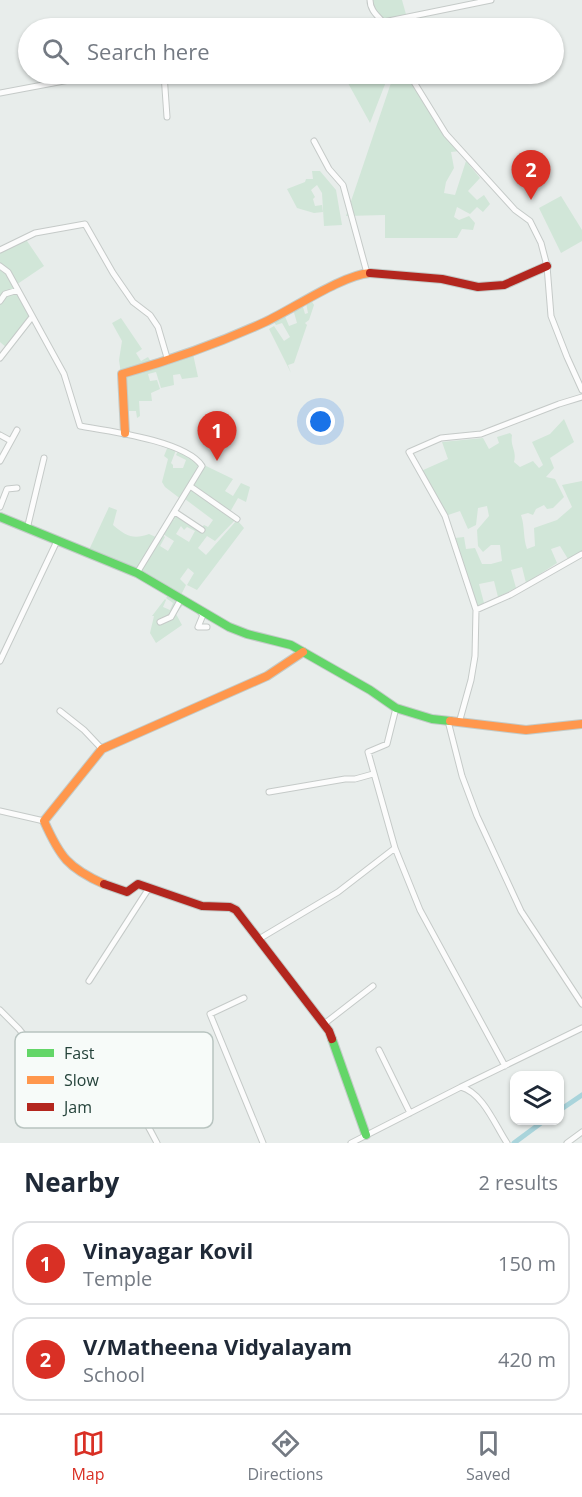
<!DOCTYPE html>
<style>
:root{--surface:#fff;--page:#f2f2f3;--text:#1f2937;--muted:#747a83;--line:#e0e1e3;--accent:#d93025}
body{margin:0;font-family:"Open Sans",sans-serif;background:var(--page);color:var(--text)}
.controls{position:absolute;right:18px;bottom:18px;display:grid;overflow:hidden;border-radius:12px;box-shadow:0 2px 4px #0004}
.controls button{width:54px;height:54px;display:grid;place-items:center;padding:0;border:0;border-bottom:2px solid var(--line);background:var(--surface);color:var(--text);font:30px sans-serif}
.you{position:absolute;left:321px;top:422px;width:21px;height:21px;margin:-15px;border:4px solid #fff;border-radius:50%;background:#1a73e8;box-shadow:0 0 0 9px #1a73e833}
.badge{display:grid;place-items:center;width:39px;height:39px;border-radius:50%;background:var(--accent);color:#fff;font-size:20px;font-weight:700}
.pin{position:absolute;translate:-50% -50px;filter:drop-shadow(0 2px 3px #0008)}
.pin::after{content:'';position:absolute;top:32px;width:21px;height:18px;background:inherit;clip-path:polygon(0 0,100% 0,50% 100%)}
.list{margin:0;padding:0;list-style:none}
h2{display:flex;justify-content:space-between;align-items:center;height:78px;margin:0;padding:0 24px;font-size:26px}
h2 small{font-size:20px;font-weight:400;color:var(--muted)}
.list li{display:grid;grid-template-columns:39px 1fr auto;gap:18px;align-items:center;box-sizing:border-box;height:84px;margin:0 12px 12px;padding:0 12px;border:2px solid var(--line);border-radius:18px}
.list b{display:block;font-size:22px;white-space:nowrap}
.list p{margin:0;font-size:20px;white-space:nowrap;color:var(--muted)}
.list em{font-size:20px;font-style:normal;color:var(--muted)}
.icon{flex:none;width:33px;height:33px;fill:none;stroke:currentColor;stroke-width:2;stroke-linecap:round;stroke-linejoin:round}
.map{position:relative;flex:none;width:582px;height:1143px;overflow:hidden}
.search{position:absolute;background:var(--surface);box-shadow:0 2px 4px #0004;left:18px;right:18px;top:18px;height:66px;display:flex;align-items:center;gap:15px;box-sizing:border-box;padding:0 21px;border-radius:33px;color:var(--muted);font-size:22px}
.sheet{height:270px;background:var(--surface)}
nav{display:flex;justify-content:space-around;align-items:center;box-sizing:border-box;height:84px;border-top:2px solid var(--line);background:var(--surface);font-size:16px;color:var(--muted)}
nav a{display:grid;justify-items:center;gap:3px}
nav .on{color:var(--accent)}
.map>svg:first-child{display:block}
.green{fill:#d1e6d8;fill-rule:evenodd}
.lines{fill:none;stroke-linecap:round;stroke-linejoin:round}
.canal{stroke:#a9d4db;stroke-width:5}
.street-casing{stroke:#c5cac8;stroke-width:7}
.fast-casing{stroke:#c3cbc8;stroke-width:10}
.slow-casing{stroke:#c3cbc8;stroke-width:10}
.jam-casing{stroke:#c3cbc8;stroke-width:10}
.street{stroke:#fcfcfc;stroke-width:5}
.fast{stroke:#63d668;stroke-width:8}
.slow{stroke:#ff974d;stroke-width:8}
.jam{stroke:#b3261e;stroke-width:8}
.key{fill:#f7fbf9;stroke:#b8c4c0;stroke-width:1.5}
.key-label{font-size:16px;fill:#24423a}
</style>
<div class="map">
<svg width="582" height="1143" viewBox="0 0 582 1143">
<rect width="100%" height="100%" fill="#e8edeb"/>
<path class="green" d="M 371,0 L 402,0 L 407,18 L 382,23 L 376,14 Z
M 414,18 L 415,28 L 385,28 L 383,25 Z
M 343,74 L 389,74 L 370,123 Z
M 394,74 L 407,74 L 460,151 L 451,152 L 454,168 L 446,182 L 444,193 L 455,195 L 466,161 L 480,178 L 468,191 L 477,200 L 484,195 L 490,204 L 483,212 L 477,207 L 470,214 L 457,207 L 454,217 L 459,220 L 469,216 L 475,223 L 473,230 L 462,229 L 457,238 L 385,238 L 385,215 L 346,216 Z
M 312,171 L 320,171 L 336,190 L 342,225 L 324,226 L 322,193 L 317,185 L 311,190 L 315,197 L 313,199 L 315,206 L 322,205 L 323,212 L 314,213 L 297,208 L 287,189 L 305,182 L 306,179 L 313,179 Z
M 561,196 L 582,230 L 582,241 L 561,253 L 539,208 Z
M 25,238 L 44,266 L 16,285 L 0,264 L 0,251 Z
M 0,266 L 17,290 L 0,299 Z
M 18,291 L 31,317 L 7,348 L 0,342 L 0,302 L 5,295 Z
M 311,300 L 314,305 L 309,320 L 305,323 L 307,325 L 294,363 L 288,365 L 291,373 L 269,329 L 274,326 L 284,341 L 290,337 L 282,323 L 276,325 L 273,321 L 284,314 L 289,326 L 297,323 L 293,309 L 303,307 L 305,314 L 308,313 L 306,303 Z
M 121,318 L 142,349 L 136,353 L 141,361 L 148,357 L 153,365 L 121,374 L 119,360 L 122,341 L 112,323 Z
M 193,354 L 198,377 L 182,379 L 180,374 L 173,375 L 174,385 L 161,388 L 156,372 L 148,374 L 150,381 L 157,380 L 160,389 L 151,393 L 152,401 L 139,401 L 140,416 L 137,418 L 136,411 L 129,411 L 129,418 L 126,418 L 122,376 Z
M 564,419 L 574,442 L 550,458 L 554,468 L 546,477 L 555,479 L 564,497 L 553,508 L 547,509 L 544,505 L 536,509 L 533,515 L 528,513 L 521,515 C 525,527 523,538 527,549 L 535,546 L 534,528 L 557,520 L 572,507 L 562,485 L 582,481 L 582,551 L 568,559 L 560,546 L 551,549 L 557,563 L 526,583 L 522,567 L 511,570 L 516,588 L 498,597 L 494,581 L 479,584 L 484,603 L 477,606 L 455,538 L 464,537 L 466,549 L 475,548 L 482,564 L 491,564 L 502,561 L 500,545 L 491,545 L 483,552 L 478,546 L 477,530 L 489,516 L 487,506 L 478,508 L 476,525 L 468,529 L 460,511 L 448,515 L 421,471 L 448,459 L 442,442 L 483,438 L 489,449 L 499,443 L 497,437 L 510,433 L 512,435 C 510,447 517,450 514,462 L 520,467 L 533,461 L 539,468 L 543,465 L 532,442 L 550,434 Z
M 168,446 L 176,450 L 171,463 L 173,465 L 173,468 L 183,468 L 186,460 L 176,455 L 178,451 L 199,462 L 201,466 L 182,500 L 165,487 L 162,482 L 168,459 L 164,456 Z
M 204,465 L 233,479 L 225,491 L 233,496 L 241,483 L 250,487 L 246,502 L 238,498 L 230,512 L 192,486 Z
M 191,488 L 236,519 L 215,541 L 207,536 L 198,548 L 206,555 L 237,520 L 244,528 L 197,590 L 187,585 L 194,573 L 188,568 L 180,579 L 186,585 L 180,597 L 138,573 L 162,535 L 165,537 L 160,546 L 168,551 L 174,541 L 163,534 L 172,519 L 175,520 L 173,518 L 176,514 L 202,527 L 204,525 L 208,527 L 213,520 L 185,499 ZM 181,526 L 184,530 L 187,527 L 195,531 L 189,542 L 176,534 Z
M 109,507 L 117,510 L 113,525 C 126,536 133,540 149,534 L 158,538 L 137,572 L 88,552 Z
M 170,593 L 180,599 L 172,617 L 181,600 L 185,602 L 176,614 L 182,625 L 156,643 L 150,633 L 154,616 L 152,616 L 165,599 L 166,600 L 163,607 L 170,610 L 173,603 L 166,598 Z"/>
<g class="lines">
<path class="canal" d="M 560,1110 L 582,1095
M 514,1143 L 545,1120"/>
<defs>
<path id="street" d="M 370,0 C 370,13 382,18 387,28
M 354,28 L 491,0
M 164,74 L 167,117
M 409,74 L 446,134 L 515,210 L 530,221 L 541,243 L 547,266 L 551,316 L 567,357 L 582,390
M 0,93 L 101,74
M 314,141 L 329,169 L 343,185 L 367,273
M 0,250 L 35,233 L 85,224 L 113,273 L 133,302 L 150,315 L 158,327 L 168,361
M 0,266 L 8,272 L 64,374 L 80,426 C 109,431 186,441 202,466 L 137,573
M 0,301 L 5,294 L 18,290
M 0,358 L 32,317
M 0,435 L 11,441 L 17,430
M 0,461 L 11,441
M 190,486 L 237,519
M 0,507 L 7,489 L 17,488
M 175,512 L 202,530
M 27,529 L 44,458
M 476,610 L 510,595 L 582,554
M 201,613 L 203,615 L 198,627 L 207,627
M 160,622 L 171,617 L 181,599
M 0,661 L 57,541
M 396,708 L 387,744 L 368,752 L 395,848 L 420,910 L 505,1066
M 60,711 L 84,730 L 102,749
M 448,721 L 462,776 L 477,816 L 521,911 L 582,1004
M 459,723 L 471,680 L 475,656 L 476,610 L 445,516 L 409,452 L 441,438 L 481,434 L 559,404 L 582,397
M 269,792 L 345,779 L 355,779 L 373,774
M 0,811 L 44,821
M 259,939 L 338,892 L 395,848
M 89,981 L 149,888
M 244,998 L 210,1014 L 263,1143
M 0,1010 L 19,1029 L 76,1101 L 110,1082 C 133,1096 145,1120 157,1143
M 324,1024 L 373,986
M 379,1050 L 410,1113
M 461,1087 L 582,1028
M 351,1143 L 461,1087 C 483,1093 495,1125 507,1143
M 567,1143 L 582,1132"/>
<path id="fast" d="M 0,517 L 137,573 L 229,627 L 247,634 L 291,645 L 370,690 L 396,708 L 432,719 L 450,721
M 332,1039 L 366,1135"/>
<path id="slow" d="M 125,433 L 122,374 C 171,360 219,343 265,322 C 293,309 342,275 370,273
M 450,721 L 526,730 L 582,724
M 104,884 C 68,868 60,857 44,821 L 102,749 L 267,676 L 303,652"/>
<path id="jam" d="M 370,273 L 442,279 L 478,287 L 504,285 L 547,266
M 104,884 L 127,892 L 138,884 L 202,906 L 230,907 L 236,910 L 329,1031 L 332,1039"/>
</defs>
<use href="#street" class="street-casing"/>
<use href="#fast" class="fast-casing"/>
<use href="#slow" class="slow-casing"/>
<use href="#jam" class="jam-casing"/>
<use href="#street" class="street"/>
<use href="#fast" class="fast"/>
<use href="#slow" class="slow"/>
<use href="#jam" class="jam"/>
</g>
<rect x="15" y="1032" width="198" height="96" rx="9" class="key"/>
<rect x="27" y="1049" width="27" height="8" fill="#63d668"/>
<rect x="27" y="1076" width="27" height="8" fill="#ff974d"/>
<rect x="27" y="1103" width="27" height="8" fill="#b3261e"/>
<g class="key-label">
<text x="64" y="1059">Fast</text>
<text x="64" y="1086">Slow</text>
<text x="64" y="1113">Jam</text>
</g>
</svg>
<div class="controls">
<button><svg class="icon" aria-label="layers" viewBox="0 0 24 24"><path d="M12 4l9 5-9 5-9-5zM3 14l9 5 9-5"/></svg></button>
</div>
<div class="you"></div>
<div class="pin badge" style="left:217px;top:461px">1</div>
<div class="pin badge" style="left:531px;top:200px">2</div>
<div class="search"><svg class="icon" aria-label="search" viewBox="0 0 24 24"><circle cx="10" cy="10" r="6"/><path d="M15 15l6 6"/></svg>Search here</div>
</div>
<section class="sheet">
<h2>Nearby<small>2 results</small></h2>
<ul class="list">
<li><span class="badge">1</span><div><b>Vinayagar Kovil</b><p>Temple</p></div><em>150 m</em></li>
<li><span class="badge">2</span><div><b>V/Matheena Vidyalayam</b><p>School</p></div><em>420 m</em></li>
</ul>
</section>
<nav>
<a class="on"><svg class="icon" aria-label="map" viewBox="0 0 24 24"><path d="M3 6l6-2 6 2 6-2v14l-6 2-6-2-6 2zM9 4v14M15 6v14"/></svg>Map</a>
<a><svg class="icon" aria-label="directions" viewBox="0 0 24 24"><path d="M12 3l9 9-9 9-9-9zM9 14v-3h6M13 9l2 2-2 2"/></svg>Directions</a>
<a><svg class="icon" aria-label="saved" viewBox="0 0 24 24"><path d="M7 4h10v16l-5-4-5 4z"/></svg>Saved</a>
</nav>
